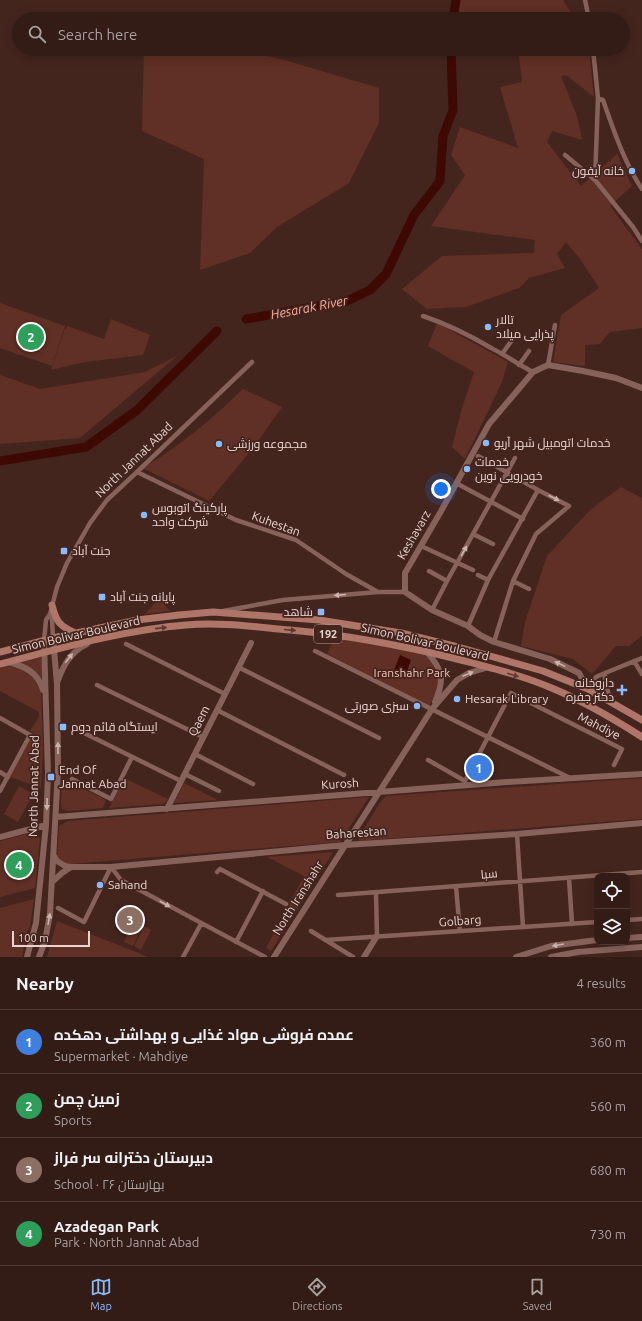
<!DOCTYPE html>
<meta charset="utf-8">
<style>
:root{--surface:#331c16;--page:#3b251f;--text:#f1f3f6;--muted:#a9a1a1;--line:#4e3a35;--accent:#8abafc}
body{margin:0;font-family:Ubuntu,Cairo,sans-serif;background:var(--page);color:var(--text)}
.controls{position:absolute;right:12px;bottom:12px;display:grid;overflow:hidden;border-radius:8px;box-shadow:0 2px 10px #0003}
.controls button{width:36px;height:36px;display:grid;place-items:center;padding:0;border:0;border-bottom:1px solid var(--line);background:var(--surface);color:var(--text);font:20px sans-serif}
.scale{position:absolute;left:12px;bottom:10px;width:78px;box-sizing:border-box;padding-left:4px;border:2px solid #ead4d0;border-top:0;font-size:11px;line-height:14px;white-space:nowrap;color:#ead4d0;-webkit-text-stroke:3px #44251e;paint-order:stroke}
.you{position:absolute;left:441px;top:489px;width:14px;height:14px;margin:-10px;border:3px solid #fff;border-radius:50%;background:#1a73e8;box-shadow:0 0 0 6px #1a73e833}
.badge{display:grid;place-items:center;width:26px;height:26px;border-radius:50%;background:var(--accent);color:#fff;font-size:13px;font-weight:700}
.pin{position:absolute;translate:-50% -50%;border:2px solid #fff;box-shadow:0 1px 4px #0006}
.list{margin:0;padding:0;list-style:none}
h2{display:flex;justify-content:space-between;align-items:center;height:52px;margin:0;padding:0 16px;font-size:17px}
h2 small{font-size:13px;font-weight:400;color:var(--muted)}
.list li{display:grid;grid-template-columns:26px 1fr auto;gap:12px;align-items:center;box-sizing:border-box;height:64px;padding:0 16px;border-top:1px solid var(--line)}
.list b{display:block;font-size:15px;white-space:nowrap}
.list p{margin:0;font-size:13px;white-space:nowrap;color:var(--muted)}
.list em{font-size:13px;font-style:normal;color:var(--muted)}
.icon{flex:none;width:22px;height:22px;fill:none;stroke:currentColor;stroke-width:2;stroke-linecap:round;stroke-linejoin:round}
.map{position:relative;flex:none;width:642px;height:957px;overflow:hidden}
.search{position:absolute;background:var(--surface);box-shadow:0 2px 10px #0003;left:12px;right:12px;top:12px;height:44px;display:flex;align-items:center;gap:10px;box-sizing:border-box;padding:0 14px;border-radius:22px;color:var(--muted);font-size:15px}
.sheet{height:308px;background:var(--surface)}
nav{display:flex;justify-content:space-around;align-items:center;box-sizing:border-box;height:56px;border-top:1px solid var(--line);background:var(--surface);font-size:11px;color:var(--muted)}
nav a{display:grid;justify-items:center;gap:2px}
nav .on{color:var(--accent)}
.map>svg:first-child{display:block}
.green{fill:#602f25}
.water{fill:#3e0903}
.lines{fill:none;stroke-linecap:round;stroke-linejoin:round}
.river{stroke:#3e0903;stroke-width:9}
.street{stroke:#87625a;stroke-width:4.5}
.secondary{stroke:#87625a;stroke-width:6}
.primary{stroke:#ae7568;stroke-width:7}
.oneway{fill:#ccb2ad}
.oneway2{fill:#5e3930}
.poi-dot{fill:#8abafc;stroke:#44251e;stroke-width:1.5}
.labels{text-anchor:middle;stroke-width:3.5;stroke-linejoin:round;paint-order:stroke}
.shield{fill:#44251e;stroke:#b8a09b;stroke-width:1}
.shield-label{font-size:11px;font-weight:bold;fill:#ead4d0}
.poi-label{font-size:12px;fill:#ead4d0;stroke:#44251e;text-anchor:start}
.street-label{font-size:12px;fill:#ead4d0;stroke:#44251e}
.park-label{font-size:12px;fill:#f9c1b5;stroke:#44251e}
.water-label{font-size:13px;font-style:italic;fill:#f6ac9d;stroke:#44251e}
</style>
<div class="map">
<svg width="642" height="957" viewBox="0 0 642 957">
<rect width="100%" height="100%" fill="#44251e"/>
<path class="green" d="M 458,0 L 563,0 L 575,19 L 456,19 Z
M 144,49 L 238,49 L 281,59 L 379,88 L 379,123 L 349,183 L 277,227 L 250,253 L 200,270 L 204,159 L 142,131 Z
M 518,49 L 589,49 L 594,97 L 566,75 L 561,76 L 577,116 L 582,140 L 552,131 L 547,142 L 581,186 L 617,154 L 632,186 L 610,206 L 642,249 L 642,328 L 610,332 L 600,344 L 585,345 L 585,366 L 553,362 L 561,315 L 599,288 L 580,259 L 566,242 L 557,254 L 565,268 L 529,278 L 519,288 L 466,307 L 427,309 L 402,289 L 442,256 L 534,253 L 535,240 L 431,226 L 465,175 L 451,155 L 460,127 L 518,148 L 500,87 L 522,82 Z
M 0,303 L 65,326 L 52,366 L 0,348 Z
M 111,319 L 150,335 L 143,355 L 85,362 L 51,370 L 65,328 L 66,329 L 67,326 L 104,339 Z
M 437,323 L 508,362 L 502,382 L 465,459 L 452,447 L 462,408 L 474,372 L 428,346 Z
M 177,356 L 80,438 L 0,444 L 0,375 L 40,389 L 145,372 Z
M 243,389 L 282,407 L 254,447 L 209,501 L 143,468 C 180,446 212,419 243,389 Z
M 621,487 L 642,498 L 642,636 L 629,646 L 616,646 L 592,674 L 573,659 L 521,646 L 525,622 L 547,556 L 590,510 Z
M 162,595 L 164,604 L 170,611 L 145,614 Z
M 334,638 L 382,646 L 418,653 L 426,656 L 431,661 L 438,676 L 439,688 L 429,706 L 327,654 Z
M 41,657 L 42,665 L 43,683 L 17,663 Z
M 7,666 L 22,668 L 37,681 L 41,691 L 43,747 L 41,788 L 10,777 L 33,733 L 30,731 L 39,717 L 39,712 L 0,691 L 0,668 Z
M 62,778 L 104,799 L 106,801 L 103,808 L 68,811 L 62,809 L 61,804 Z
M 124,778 L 168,799 L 164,804 L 109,808 Z
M 642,778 L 642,819 L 359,841 L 359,837 L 381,801 L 386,796 Z
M 184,783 L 218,800 L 174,803 Z
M 19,786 L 33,794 L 18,822 L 4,814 Z
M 369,797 L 340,842 L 70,864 L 64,863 L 57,857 L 59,826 L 68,821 Z
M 31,833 L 40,838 L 35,888 L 0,897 L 0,841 Z
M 333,852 L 271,951 L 266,948 L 304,876 L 267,857 Z
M 34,899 L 30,927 L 27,933 L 22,957 L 0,957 L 0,908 Z
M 135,919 L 144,923 L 133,946 L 124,942 Z
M 57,921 L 149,957 L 47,957 Z
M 144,926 L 151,930 L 141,950 L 134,946 Z"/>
<path class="water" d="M 400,655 L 411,660 L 406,674 L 394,670 Z"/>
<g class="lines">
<path class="river" d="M 453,19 L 456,0
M 246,319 L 347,301 L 370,290 L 386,274 L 414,215 L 440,181 L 443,136 L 453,110 L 451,49
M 0,461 L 86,447 L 136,411 L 217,331"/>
<path class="street" d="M 585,0 L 589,19
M 593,49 L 598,98 L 595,180 L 633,227 L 642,241
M 598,98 L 603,100 C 614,131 624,162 642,189
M 565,155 L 595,180
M 423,316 C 447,324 471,336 493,349 C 507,356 519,365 533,372
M 502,354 L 515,336
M 519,365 L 529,351
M 548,365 L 555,325
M 478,456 L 538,490 L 569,506 L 536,534 L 513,581 L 494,642
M 137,472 L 236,520 L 296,540 L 346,574 L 378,592 L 405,592
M 456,483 L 523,519
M 473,534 L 493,544
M 421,546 L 473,570
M 429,571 L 447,581
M 478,575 L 488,580
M 513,581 L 529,589
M 432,610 L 447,581 L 515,458
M 223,611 L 283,600 L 378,592
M 50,614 L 52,619 L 53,638
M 468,626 L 488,580 L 538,490
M 44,641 L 46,620 L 50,614 L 57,587 L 67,563 L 90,523 L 107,500 L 137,472 L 252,362
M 126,644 L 225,694
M 315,651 L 570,778
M 634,661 L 642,674
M 238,667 L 379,738
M 605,673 L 642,658
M 97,685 L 203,737
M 588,689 L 596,677 L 605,673 L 605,682 L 611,701
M 217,710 L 344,775
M 0,718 L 30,735 L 0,791
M 78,730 L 181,781
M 195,754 L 253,784
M 428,760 L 465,781 L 511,693 L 622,749 L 614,765
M 0,772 L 8,777
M 185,774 L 219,791
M 72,779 L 111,799 L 132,757
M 517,834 L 523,927
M 217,872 L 220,869 L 286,904
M 569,878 L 572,924
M 456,887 L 460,931
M 376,893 L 377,936
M 338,895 L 642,872
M 58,908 L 84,922 L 111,867 L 121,880 L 265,957
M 627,920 L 642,919
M 311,931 L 353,957
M 325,940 L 597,922
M 236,942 L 263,891
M 183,957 L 201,924"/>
<path class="secondary" d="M 426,651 C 443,670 445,679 435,702
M 8,662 C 24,666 38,672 43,690
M 57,683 C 63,666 70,652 87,644
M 588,689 L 579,673 L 550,659 L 494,642 L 480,635 L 468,626 L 432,610 L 405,592 L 405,573 L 440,513 L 489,424 L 533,372 L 548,365 L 583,371 L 616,378 L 642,388
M 167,809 L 251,643
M 56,817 L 507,782 L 642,774
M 0,837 L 46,825
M 54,856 L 57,861 L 65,866 L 71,867 L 111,867 L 345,845 L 517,834 L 642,823
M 52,882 L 62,873 L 71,867
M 627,938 L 642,937
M 27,957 L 36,923 L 46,825 L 48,774 L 44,641
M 39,957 L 45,941 L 50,914 L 58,770 L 57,684 L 53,638
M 274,957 L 432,709 L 457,680 L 469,673 L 489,667
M 364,957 L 377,936
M 516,957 L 551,946 L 597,940
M 551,957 L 578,952 L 642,947"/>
<path class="primary" d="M 52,605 C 56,622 60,626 75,633
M 0,652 L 53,638 L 137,620 L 179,615 L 213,612 L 319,620 L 401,633 L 458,647 L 543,671 L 588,689 L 642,720
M 0,664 C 62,648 123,630 186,625 C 221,622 255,627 290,630 C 348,635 405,646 461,660 C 492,668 524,676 554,689 C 585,702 614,719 642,737"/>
</g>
<defs><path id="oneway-solid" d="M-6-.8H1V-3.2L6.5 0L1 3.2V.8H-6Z"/></defs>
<g class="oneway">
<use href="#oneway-solid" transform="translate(554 498) rotate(27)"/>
<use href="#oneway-solid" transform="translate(464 551) rotate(-61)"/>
<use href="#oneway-solid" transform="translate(340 595) rotate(175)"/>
<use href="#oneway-solid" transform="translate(69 658) rotate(-52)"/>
<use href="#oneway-solid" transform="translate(560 664) rotate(-154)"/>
<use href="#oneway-solid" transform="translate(468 674) rotate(-22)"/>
<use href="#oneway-solid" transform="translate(58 748) rotate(-90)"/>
<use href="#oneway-solid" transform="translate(47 804) rotate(91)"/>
<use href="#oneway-solid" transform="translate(165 904) rotate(29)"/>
<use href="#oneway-solid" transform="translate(49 919) rotate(-80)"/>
<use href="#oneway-solid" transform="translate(558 945) rotate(170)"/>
</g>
<g class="oneway2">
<use href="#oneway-solid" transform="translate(161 628) rotate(-6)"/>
<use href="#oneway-solid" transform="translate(290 630) rotate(5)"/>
<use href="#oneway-solid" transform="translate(513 675) rotate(17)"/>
</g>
<g class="poi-dot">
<circle cx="632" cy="171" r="4"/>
<circle cx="488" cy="327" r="4"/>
<circle cx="486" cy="443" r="4"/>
<circle cx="219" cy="444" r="4"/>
<circle cx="467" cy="469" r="4"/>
<circle cx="144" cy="515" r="4"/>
<rect x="60" y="547" width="8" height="8" rx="2"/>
<rect x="98" y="593" width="8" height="8" rx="2"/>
<rect x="317" y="608" width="8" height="8" rx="2"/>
<path d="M620 684h4v4h4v4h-4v4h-4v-4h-4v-4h4z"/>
<circle cx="457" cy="699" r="4"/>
<circle cx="417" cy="706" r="4"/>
<rect x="59" y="723" width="8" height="8" rx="2"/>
<rect x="47" y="773" width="8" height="8" rx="2"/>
<circle cx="100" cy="885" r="4"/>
</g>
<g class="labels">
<rect class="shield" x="314" y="625" width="28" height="18" rx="3"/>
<g class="shield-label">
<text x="328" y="638">192</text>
</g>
<g class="poi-label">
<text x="624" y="175" text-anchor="end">خانه آیفون</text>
<text x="496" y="324">تالار<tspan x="496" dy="14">پذرایی میلاد</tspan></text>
<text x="494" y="447">خدمات اتومبیل شهر آریو</text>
<text x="227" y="448">مجموعه ورزشی</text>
<text x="475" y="466">خدمات<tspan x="475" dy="14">خودرویی نوین</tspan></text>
<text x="152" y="512">پارکینگ اتوبوس<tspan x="152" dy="14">شرکت واحد</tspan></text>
<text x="72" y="555">جنت آباد</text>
<text x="110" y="601">پایانه جنت آباد</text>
<text x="313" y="616" text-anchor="end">شاهد</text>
<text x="614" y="687" text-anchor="end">داروخانه<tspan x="614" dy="14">دکتر جفره</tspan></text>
<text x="465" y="703">Hesarak Library</text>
<text x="409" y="710" text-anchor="end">سبزی صورتی</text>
<text x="71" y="731">ایستگاه قائم دوم</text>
<text x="59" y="774">End Of<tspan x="59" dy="14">Jannat Abad</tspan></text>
<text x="108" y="889">Sahand</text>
</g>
<g class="street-label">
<text transform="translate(134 460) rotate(-44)" y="4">North Jannat Abad</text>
<text transform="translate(276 524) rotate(20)" y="4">Kuhestan</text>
<text transform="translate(414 535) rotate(-60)" y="4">Keshavarz</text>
<text transform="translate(76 635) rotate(-13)" y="4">Simon Bolivar Boulevard</text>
<text transform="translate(425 642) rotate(13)" y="4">Simon Bolivar Boulevard</text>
<text transform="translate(199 721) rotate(-63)" y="4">Qaem</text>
<text transform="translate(599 726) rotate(27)" y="4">Mahdiye</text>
<text transform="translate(340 784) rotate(-4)" y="4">Kurosh</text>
<text transform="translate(34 786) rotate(-89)" y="4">North Jannat Abad</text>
<text transform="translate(356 833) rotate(-4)" y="4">Baharestan</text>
<text transform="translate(489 874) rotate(-5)" y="4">سبا</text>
<text transform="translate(298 898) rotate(-58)" y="4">North Iranshahr</text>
<text transform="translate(460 921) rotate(-4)" y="4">Golbarg</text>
</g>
<g class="park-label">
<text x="412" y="677">Iranshahr Park</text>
</g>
<g class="water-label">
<text transform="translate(309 307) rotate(-11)" y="5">Hesarak River</text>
</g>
</g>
</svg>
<div class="controls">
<button><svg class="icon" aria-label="locate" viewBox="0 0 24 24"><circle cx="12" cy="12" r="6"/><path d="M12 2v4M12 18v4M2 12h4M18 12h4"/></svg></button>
<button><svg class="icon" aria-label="layers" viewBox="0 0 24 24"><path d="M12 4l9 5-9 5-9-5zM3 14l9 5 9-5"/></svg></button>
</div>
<div class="scale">100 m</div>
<div class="you"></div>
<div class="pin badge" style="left:479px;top:768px;background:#3f7fe0">1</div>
<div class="pin badge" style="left:31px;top:337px;background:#2e9e5b">2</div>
<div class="pin badge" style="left:130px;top:920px;background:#8d6e63">3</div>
<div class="pin badge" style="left:19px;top:865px;background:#2e9e5b">4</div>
<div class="search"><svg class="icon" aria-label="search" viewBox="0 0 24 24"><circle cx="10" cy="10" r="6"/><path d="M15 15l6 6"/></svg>Search here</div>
</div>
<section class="sheet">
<h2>Nearby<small>4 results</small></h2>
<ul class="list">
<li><span class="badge" style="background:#3f7fe0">1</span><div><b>عمده فروشی مواد غذایی و بهداشتی دهکده</b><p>Supermarket · Mahdiye</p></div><em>360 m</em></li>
<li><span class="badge" style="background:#2e9e5b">2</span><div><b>زمین چمن</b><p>Sports</p></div><em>560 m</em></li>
<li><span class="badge" style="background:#8d6e63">3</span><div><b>دبیرستان دخترانه سر فراز</b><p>School · بهارستان ۲۶</p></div><em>680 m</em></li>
<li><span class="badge" style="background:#2e9e5b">4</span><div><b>Azadegan Park</b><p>Park · North Jannat Abad</p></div><em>730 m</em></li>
</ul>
</section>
<nav>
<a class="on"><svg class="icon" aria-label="map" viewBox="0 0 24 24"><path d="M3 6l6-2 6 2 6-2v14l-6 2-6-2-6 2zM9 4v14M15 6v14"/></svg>Map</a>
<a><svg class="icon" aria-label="directions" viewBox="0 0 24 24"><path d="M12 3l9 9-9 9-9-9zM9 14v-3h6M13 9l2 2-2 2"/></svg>Directions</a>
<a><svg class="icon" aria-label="saved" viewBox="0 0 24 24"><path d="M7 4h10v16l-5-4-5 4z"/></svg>Saved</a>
</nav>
